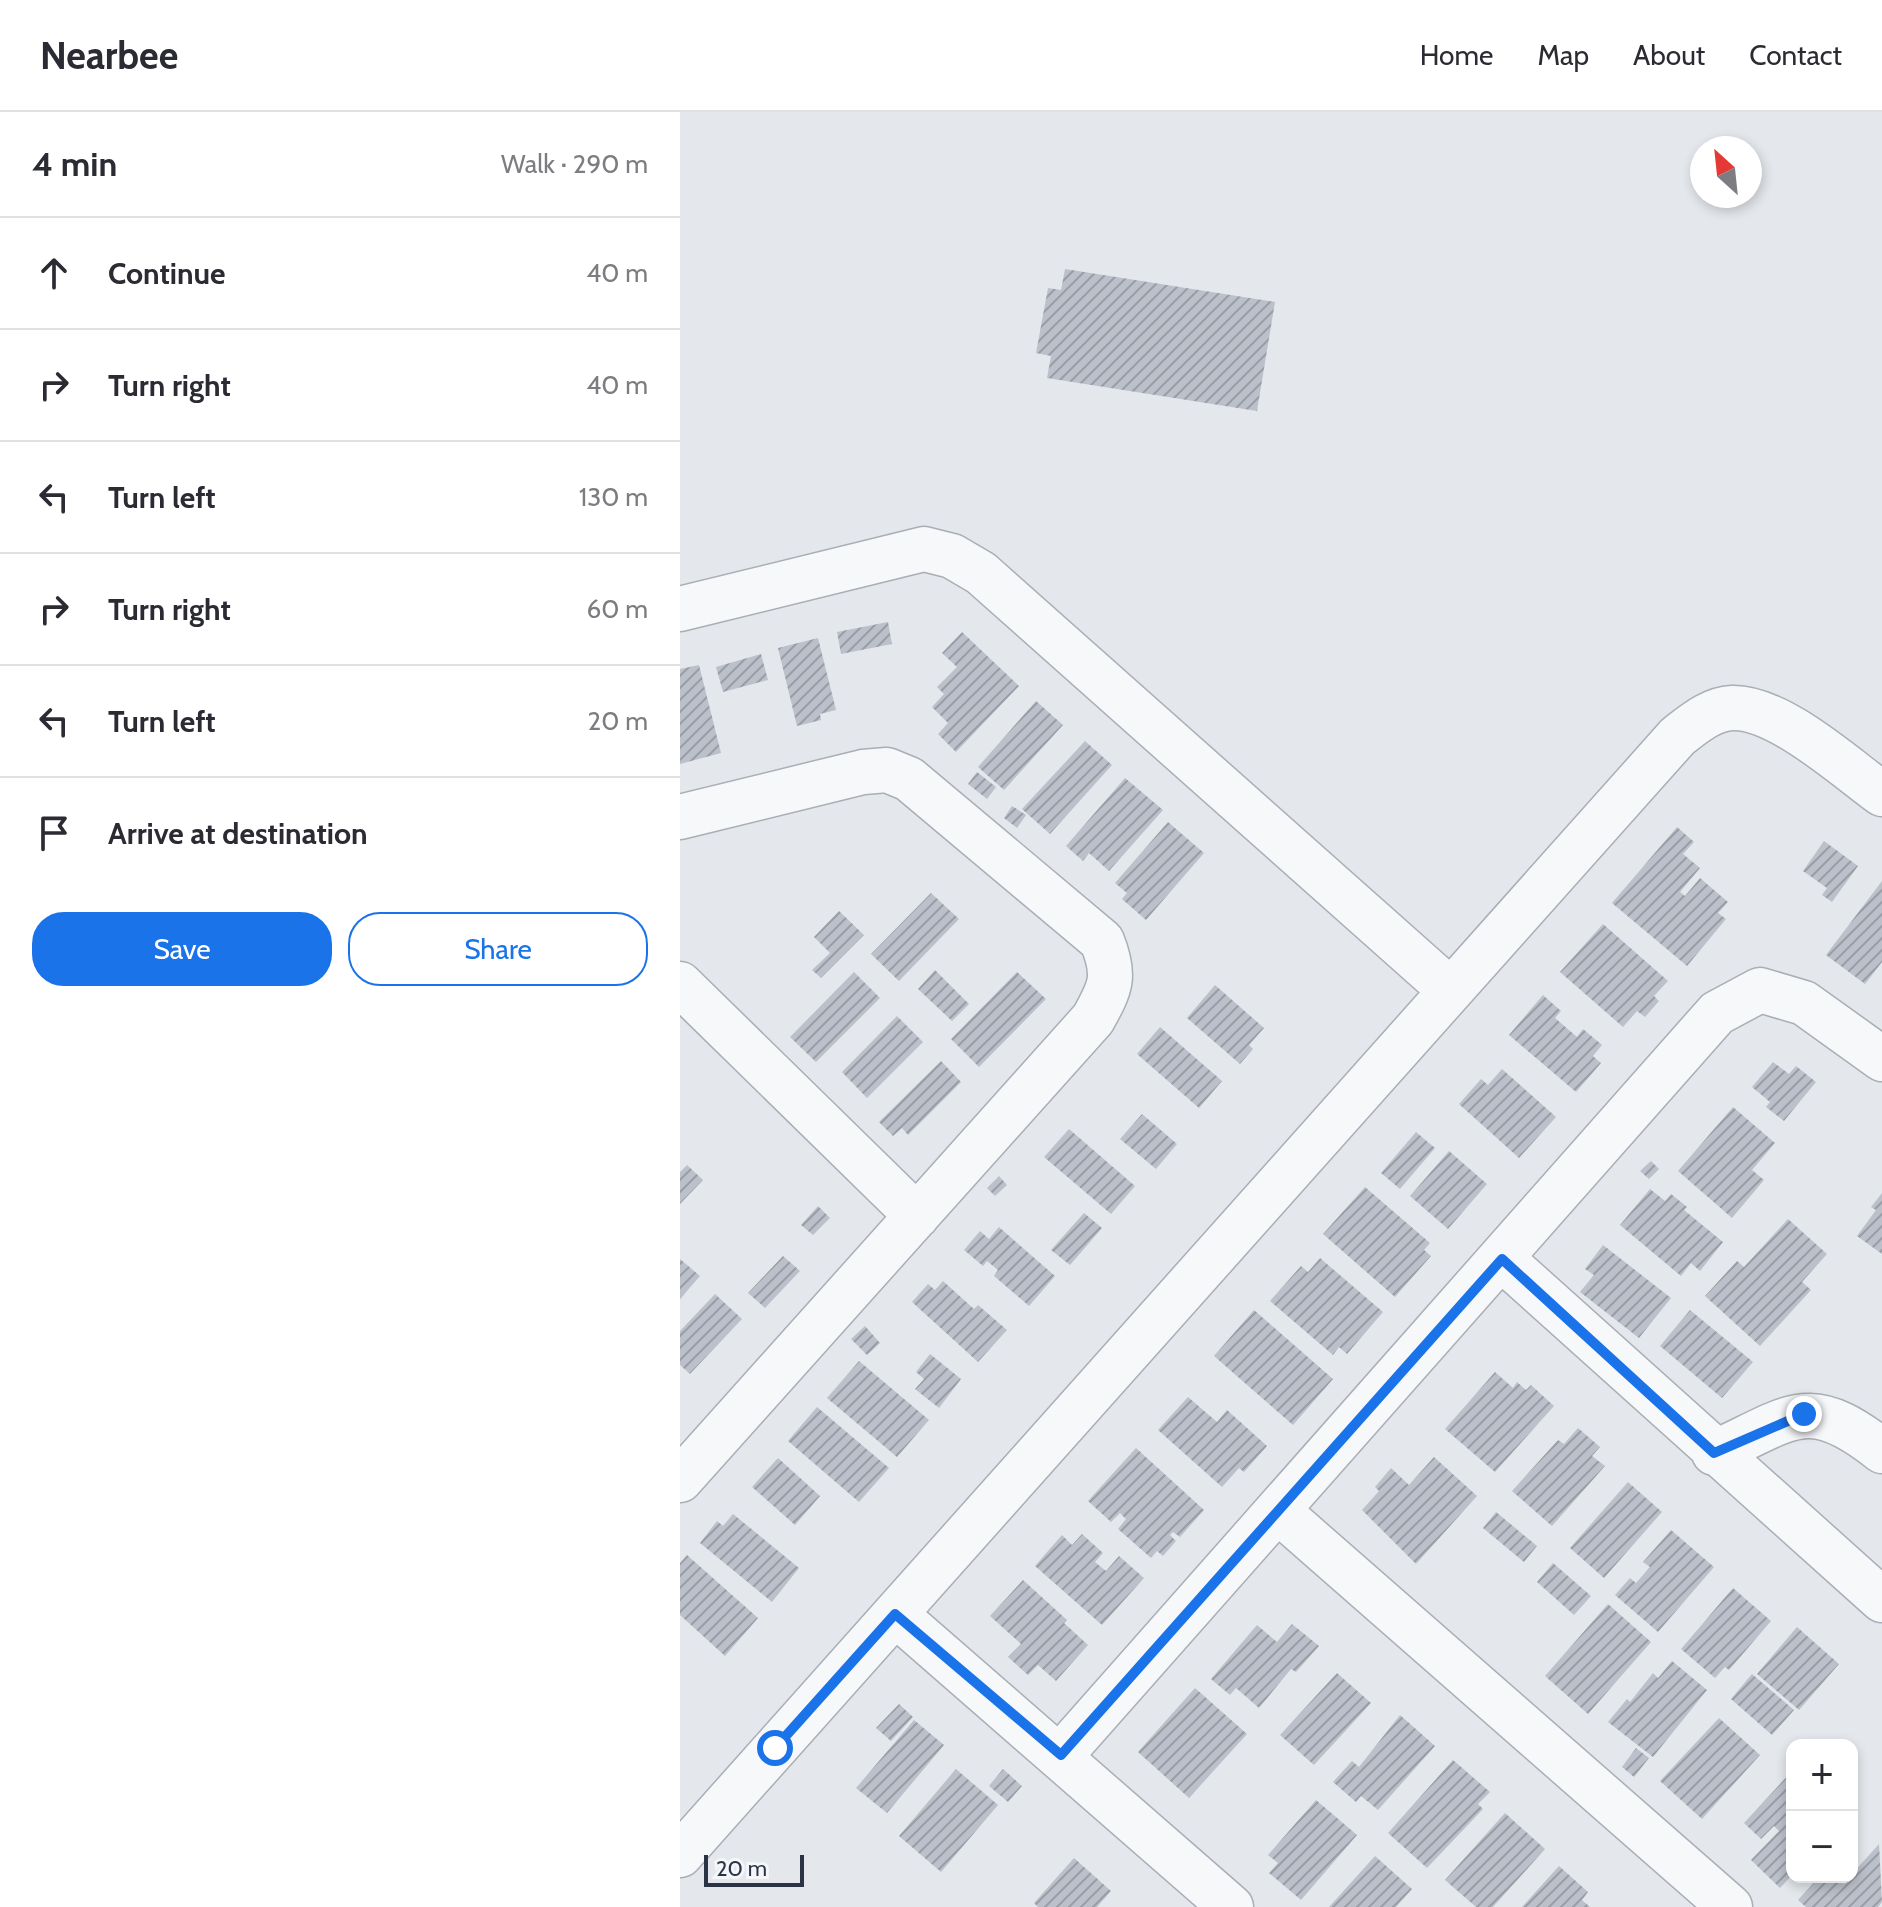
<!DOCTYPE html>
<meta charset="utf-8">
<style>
:root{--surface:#fff;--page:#f7f7f7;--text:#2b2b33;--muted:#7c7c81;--line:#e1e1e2;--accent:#1a73e8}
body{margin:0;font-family:Cabin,sans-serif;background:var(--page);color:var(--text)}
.controls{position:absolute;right:24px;bottom:24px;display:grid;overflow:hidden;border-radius:16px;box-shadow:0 4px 12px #0003}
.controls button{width:72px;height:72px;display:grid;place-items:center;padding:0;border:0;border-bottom:2px solid var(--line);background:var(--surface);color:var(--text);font:40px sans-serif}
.compass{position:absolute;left:1010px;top:24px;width:72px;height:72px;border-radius:50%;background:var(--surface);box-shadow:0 4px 12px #0003;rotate:333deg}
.scale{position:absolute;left:24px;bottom:20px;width:100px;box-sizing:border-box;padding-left:8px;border:4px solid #2b3445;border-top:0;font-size:22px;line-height:28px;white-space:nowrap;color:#2b3445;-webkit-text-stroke:6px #f4f6f9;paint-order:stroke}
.stop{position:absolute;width:24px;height:24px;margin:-18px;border:6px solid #1a73e8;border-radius:50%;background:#fff}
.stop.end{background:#1a73e8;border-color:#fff;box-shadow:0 2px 8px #0008}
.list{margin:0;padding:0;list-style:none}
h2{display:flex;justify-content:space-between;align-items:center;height:104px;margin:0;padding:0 32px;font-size:34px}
h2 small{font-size:26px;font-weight:400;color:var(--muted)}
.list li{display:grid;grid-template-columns:52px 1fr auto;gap:24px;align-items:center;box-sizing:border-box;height:112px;padding:0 32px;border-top:2px solid var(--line)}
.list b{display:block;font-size:30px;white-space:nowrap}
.list em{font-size:26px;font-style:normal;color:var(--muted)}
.actions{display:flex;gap:16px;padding:24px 32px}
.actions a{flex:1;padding:18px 0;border:2px solid var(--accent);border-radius:32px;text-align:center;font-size:28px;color:var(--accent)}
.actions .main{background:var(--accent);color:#fff}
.icon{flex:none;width:44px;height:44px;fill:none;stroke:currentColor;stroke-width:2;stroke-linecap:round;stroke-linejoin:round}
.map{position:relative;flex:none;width:1202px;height:1795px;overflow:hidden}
header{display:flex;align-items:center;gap:48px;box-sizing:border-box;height:112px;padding:0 40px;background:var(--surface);border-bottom:2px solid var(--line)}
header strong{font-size:38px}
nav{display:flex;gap:44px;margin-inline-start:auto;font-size:28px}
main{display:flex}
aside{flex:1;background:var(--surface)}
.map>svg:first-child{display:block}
.building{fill:url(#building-hatch)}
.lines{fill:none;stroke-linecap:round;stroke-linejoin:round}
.minor-casing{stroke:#a9aeb7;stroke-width:47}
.minor{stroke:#f7f8fa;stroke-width:44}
.route{stroke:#1a73e8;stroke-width:10}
</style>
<header>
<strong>Nearbee</strong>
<nav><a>Home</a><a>Map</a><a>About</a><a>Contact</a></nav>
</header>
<main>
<aside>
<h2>4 min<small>Walk · 290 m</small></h2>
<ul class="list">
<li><svg class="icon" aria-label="ahead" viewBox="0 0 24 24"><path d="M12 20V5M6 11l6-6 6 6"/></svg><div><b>Continue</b></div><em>40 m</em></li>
<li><svg class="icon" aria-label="right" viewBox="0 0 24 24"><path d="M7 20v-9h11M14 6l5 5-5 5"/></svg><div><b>Turn right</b></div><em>40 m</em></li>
<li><svg class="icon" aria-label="left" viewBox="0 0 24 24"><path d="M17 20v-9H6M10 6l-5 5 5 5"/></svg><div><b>Turn left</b></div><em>130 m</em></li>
<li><svg class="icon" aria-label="right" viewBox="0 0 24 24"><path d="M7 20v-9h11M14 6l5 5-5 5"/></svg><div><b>Turn right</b></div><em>60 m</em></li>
<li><svg class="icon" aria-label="left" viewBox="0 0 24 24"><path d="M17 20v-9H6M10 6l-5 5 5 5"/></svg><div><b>Turn left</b></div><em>20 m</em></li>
<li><svg class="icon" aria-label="arrive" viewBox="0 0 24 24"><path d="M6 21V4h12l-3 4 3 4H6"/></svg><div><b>Arrive at destination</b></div></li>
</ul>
<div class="actions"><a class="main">Save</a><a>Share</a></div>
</aside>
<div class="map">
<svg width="1202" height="1795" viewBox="0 0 1202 1795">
<defs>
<pattern id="building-hatch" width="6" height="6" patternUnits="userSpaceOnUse" patternTransform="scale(2)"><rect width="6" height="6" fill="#bbc0ca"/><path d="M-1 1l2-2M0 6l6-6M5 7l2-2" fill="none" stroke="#989da6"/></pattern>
</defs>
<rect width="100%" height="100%" fill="#e4e7ec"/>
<path class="building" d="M 385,157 L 595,190 L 577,299 L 367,266 L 371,244 L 356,241 L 368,176 L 381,178 Z
M 208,510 L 212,532 L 161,542 L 157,520 Z
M 282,520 L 339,574 L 276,640 L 258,622 L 268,611 L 252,595 L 264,582 L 257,575 L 277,555 L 262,541 Z
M 138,526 L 156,598 L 140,602 L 141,608 L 117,614 L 98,536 Z
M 81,542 L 88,568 L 43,580 L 36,555 Z
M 19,553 L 41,641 L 0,652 L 0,557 Z
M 356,589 L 383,613 L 324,678 L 298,655 Z
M 405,629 L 432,653 L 370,722 L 342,697 Z
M 297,660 L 316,675 L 307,687 L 288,672 Z
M 445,666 L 483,698 L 429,759 L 409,741 L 403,749 L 386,734 Z
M 332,694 L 346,703 L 337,716 L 324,706 Z
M 488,710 L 524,741 L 466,808 L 442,787 L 447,781 L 435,771 Z
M 997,715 L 1014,730 L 1003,742 L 1020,756 L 1000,780 L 1005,784 L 1020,766 L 1048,790 L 1038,801 L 1046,807 L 1007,854 L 932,791 Z
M 1144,729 L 1178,754 L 1152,790 L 1142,783 L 1147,776 L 1123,759 Z
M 1202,769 L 1202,850 L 1185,872 L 1146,843 Z
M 251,781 L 279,807 L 219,869 L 191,842 Z
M 159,799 L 184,823 L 141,866 L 132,858 L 150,841 L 134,825 Z
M 923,812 L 988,869 L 974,884 L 979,889 L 965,905 L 957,899 L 943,915 L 880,860 Z
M 255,858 L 289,892 L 272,909 L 238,877 Z
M 174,860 L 200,886 L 136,950 L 110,925 Z
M 337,860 L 366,887 L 299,955 L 271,927 Z
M 535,873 L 584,916 L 569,933 L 573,937 L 560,952 L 507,906 Z
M 863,883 L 881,899 L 875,906 L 897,925 L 903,917 L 922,933 L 913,944 L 921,951 L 896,980 L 829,923 Z
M 217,904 L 243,930 L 187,986 L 162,960 Z
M 480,915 L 542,969 L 519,996 L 457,942 Z
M 261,949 L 281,970 L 228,1023 L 222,1016 L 213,1024 L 199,1010 Z
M 1093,950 L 1109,962 L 1116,954 L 1136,970 L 1104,1009 L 1086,995 L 1090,990 L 1072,975 Z
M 822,957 L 876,1005 L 839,1046 L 779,992 L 801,967 L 808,973 Z
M 1053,995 L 1095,1031 L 1072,1058 L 1084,1068 L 1052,1106 L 998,1059 Z
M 462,1002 L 497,1032 L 476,1057 L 440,1027 Z
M 389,1017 L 455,1074 L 431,1102 L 364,1045 Z
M 736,1020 L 755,1036 L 720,1077 L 701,1061 Z
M 769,1039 L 807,1072 L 768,1117 L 730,1084 Z
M 971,1049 L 979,1057 L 969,1067 L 960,1059 Z
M 7,1053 L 23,1068 L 0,1092 L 0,1060 Z
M 319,1064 L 327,1073 L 315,1084 L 307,1076 Z
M 685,1075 L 750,1131 L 744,1138 L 751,1144 L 715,1185 L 643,1122 Z
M 970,1077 L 985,1089 L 991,1082 L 1007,1095 L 1004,1098 L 1043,1130 L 1020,1159 L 1011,1151 L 1001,1164 L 940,1113 Z
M 1202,1081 L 1202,1142 L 1177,1124 L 1196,1098 L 1191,1095 Z
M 138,1094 L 150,1106 L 133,1123 L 121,1113 Z
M 404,1101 L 422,1116 L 390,1153 L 371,1138 Z
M 1108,1107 L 1147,1142 L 1122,1170 L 1131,1178 L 1080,1234 L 1025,1184 L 1057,1149 L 1064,1155 Z
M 319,1115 L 375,1164 L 349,1194 L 314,1164 L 318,1158 L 307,1149 L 303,1154 L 284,1138 L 300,1119 L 309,1127 Z
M 923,1133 L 991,1186 L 959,1226 L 900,1180 L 914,1163 L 905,1157 Z
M 103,1144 L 120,1159 L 85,1196 L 68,1181 Z
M 640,1146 L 703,1200 L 667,1242 L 659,1235 L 653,1243 L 590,1189 L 621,1154 L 628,1160 Z
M 0,1147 L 20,1164 L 0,1187 Z
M 263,1169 L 294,1197 L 298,1193 L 327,1218 L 298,1250 L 232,1190 L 248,1172 L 255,1178 Z
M 35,1182 L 62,1207 L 10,1262 L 0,1253 L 0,1219 Z
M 574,1198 L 653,1267 L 613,1313 L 534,1244 Z
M 1010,1198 L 1073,1250 L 1042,1286 L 980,1234 Z
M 185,1214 L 200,1231 L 187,1243 L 171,1227 Z
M 250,1242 L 281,1267 L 259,1296 L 235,1277 L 244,1267 L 236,1260 Z
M 179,1249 L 249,1308 L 217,1345 L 147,1286 Z
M 815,1260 L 833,1276 L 837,1270 L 846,1278 L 851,1273 L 874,1294 L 815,1360 L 765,1317 Z
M 508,1285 L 537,1310 L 547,1298 L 587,1334 L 564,1360 L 559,1356 L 542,1375 L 478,1318 Z
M 137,1295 L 209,1356 L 179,1390 L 108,1329 Z
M 898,1316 L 920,1335 L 912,1344 L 925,1354 L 872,1414 L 832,1379 L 878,1328 L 884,1332 Z
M 456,1336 L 524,1398 L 500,1425 L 493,1420 L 490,1423 L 496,1429 L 483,1444 L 477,1439 L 471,1446 L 438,1417 L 446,1407 L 440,1401 L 431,1410 L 408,1389 Z
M 754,1345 L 797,1384 L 736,1452 L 682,1398 L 699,1379 L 695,1375 L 711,1356 L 729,1373 Z
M 98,1346 L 140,1384 L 115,1413 L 72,1375 Z
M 948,1370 L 982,1400 L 924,1466 L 890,1436 Z
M 816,1400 L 857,1434 L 844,1450 L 803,1416 Z
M 53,1402 L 119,1456 L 92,1490 L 20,1431 L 37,1409 L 43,1414 Z
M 991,1418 L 1034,1455 L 978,1520 L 935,1483 L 950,1466 L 956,1471 L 970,1455 L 963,1450 Z
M 402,1422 L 423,1441 L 415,1450 L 426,1459 L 439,1444 L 464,1466 L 422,1513 L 355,1454 L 382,1423 L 392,1433 Z
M 7,1443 L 78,1506 L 45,1544 L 0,1503 L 0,1451 Z
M 873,1451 L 911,1484 L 894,1503 L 857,1470 Z
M 343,1468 L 387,1508 L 384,1511 L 408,1533 L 376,1569 L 358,1553 L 348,1563 L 328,1545 L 341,1532 L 310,1504 Z
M 1053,1476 L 1091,1509 L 1049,1558 L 1045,1555 L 1035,1566 L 1001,1537 Z
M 928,1492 L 971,1530 L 908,1602 L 865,1564 Z
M 612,1512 L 639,1534 L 616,1560 L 611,1557 L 579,1596 L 556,1576 L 550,1583 L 531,1567 L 577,1513 L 597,1530 Z
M 1117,1515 L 1159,1552 L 1119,1598 L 1077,1562 Z
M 992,1549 L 1027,1578 L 973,1645 L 928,1610 L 947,1587 L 950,1590 L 973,1561 L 978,1566 Z
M 657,1561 L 691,1591 L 634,1653 L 600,1623 Z
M 1072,1562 L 1114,1598 L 1092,1623 L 1051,1587 Z
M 515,1576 L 567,1622 L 509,1686 L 458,1640 Z
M 219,1592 L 233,1605 L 211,1629 L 196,1616 Z
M 720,1603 L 755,1634 L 698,1698 L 681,1684 L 676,1690 L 653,1670 L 672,1649 L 679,1655 Z
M 1039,1606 L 1080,1643 L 1022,1707 L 980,1669 Z
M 234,1608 L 264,1633 L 207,1701 L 176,1676 Z
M 956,1636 L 969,1646 L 954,1665 L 942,1655 Z
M 773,1648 L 810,1680 L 798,1692 L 803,1697 L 747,1756 L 708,1721 Z
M 276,1657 L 318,1693 L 261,1760 L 219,1724 Z
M 323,1657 L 342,1674 L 328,1690 L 309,1674 Z
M 1112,1659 L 1112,1763 L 1100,1776 L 1071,1748 L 1099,1719 L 1094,1714 L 1081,1727 L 1064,1711 Z
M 636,1688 L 677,1723 L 621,1788 L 589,1761 L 598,1751 L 588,1743 Z
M 825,1701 L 865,1737 L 813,1795 L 796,1795 L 765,1768 Z
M 1199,1732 L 1202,1790 L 1198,1795 L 1126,1795 L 1118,1788 L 1139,1765 L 1156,1765 L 1163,1772 Z
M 695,1744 L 732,1777 L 716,1795 L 649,1795 Z
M 394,1746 L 431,1779 L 417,1795 L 358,1795 L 354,1791 Z
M 879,1754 L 908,1780 L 902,1788 L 910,1795 L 842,1795 Z"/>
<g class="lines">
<defs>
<path id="minor" d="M 0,497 L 244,437 L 272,444 L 301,461 L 769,877
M 0,705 L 183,660 L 207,658 L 229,667 L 422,829 C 436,864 431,875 413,907 L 0,1368
M 0,872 L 237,1104
M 822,1147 L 1202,1488
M 1034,1341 C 1111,1306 1128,1280 1202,1339
M 598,1399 L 1050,1795
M 215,1502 L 551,1795
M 381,1643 L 1037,901 L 1080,878 L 1124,891 L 1202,947
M 0,1743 L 998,624 C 1014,612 1031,597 1052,596 C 1098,594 1166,656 1202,682"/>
</defs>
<use href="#minor" class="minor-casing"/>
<use href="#minor" class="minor"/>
</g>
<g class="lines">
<path class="route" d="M 95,1636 L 215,1502 L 381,1643 L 822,1147 L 1034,1341 L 1124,1302"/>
</g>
</svg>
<div class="controls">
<button>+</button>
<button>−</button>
</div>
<svg class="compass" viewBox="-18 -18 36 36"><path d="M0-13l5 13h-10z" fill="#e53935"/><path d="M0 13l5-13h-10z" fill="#7c7c81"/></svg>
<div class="scale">20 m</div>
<div class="stop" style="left:95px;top:1636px"></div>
<div class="stop end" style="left:1124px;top:1302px"></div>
</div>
</main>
